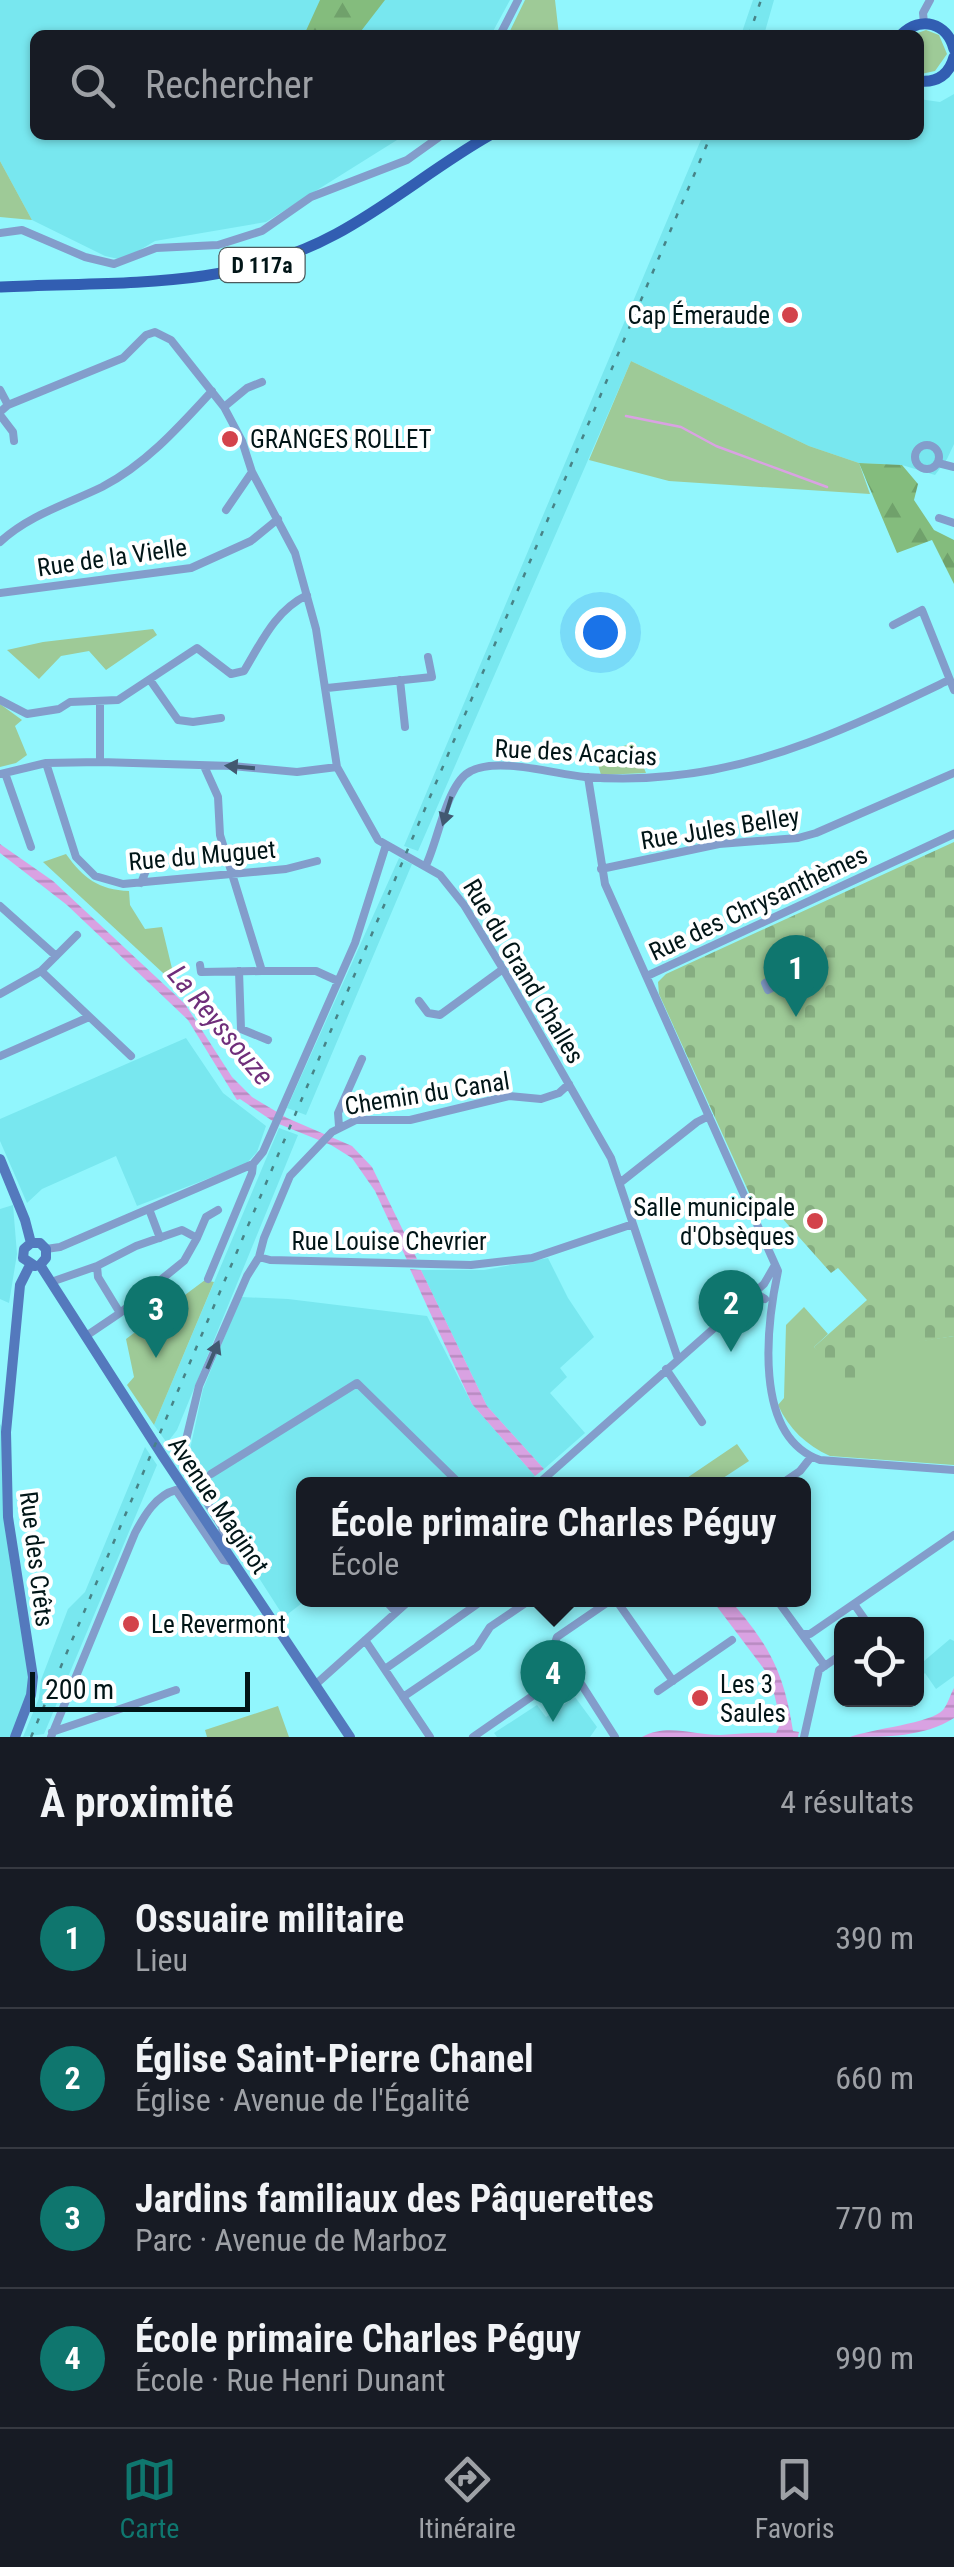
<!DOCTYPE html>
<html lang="fr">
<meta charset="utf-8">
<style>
:root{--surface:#171b24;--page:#242831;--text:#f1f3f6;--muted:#9ea1a6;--line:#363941;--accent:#0f766e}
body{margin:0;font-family:"Roboto Condensed",sans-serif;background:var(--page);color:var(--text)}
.controls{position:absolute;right:30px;bottom:30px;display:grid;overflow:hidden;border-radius:15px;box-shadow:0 2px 8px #0004}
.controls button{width:90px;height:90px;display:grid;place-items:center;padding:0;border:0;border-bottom:2px solid var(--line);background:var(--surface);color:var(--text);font:50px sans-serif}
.scale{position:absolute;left:30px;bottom:25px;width:220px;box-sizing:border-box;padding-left:10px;border:5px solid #011517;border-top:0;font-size:28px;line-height:35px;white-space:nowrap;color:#011517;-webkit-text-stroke:8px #fff;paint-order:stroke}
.you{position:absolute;left:600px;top:632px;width:35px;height:35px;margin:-25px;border:8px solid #fff;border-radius:50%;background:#1a73e8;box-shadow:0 0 0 15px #1a73e833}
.badge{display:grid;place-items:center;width:65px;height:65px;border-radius:50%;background:var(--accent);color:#fff;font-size:32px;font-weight:700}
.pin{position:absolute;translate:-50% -82px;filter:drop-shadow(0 2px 5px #0008)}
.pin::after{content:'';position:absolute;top:52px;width:35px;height:30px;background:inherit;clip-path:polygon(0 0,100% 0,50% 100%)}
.popup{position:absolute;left:296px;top:1477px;width:515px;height:130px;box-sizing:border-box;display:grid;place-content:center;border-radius:15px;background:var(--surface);filter:drop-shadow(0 2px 8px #0005);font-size:32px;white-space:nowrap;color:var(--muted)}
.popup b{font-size:38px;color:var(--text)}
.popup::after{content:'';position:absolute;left:50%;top:100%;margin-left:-20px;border:20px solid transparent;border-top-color:var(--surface)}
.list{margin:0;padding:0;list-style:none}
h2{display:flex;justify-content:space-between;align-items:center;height:130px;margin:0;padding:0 40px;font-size:42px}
h2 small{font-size:32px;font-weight:400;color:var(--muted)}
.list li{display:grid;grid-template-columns:65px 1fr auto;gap:30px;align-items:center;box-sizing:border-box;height:140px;padding:0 40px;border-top:2px solid var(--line)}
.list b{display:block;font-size:38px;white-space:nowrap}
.list p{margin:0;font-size:32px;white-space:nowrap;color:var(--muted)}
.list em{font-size:32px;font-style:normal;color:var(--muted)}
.icon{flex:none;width:55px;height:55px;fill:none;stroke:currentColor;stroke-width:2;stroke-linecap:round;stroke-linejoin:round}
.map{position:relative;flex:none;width:954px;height:1737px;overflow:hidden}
.search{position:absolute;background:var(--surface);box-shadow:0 2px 8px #0004;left:30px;right:30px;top:30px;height:110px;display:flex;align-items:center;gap:25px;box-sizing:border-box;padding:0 35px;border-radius:15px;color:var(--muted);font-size:38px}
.sheet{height:690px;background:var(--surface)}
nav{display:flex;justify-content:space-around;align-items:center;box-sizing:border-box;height:140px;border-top:2px solid var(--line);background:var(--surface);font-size:28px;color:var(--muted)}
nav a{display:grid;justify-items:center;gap:5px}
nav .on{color:var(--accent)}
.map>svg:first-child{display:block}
.built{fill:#78e7ef}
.green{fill:#9eca97}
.forest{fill:url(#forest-firs)}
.cemetery{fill:url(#cemetery-stones)}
.water{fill:url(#water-rules)}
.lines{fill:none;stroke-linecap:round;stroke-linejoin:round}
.stream{stroke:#d9a2e2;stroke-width:2.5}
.street{stroke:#839dcb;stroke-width:8}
.secondary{stroke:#5479bd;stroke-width:10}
.primary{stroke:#325eb2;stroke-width:11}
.rail{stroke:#478387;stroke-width:2.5;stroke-dasharray:5 10;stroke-linecap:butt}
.oneway{fill:#425971}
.poi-dot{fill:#d3434b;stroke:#fff;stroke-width:4}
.labels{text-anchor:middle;stroke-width:8;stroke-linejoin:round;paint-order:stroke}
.shield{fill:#fff;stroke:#4d5b5d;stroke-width:2.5}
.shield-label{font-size:22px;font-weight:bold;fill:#011517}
.poi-label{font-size:25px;fill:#011517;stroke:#fff;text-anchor:start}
.street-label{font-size:25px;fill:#011517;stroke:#fff}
.water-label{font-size:28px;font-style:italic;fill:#6f2e7a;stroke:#fff}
</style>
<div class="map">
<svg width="954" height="1737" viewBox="0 0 954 1737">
<defs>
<pattern id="forest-firs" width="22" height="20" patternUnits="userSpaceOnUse" patternTransform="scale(2.5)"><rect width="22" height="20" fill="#84bc7d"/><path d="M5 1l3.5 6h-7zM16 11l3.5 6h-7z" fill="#70a16b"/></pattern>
<pattern id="cemetery-stones" width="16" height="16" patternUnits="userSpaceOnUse" patternTransform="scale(2.5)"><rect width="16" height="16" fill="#9eca97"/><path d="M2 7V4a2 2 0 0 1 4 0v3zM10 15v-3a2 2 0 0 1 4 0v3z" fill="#86ad81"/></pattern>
<pattern id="water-rules" width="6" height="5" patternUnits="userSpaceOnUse" patternTransform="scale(2.5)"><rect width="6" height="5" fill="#d9a2e2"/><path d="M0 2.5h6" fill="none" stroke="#b88bc1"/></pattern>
</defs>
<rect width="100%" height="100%" fill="#91f6fd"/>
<path class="built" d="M 0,0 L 510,0 L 491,35 L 35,35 L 35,135 L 405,135 L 266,222 L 155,241 L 123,260 L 105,256 L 32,220 L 0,161 Z
M 753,0 L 774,0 L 764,35 L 741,35 Z
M 954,94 L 954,444 L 947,459 L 935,475 L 902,465 L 859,463 L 809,446 L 631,361 L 418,851 L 404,846 L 703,135 L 919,135 L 919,99 L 940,102 Z
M 399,858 L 412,864 L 306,1115 L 287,1108 Z
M 186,1038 L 223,1093 L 266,1126 L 257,1152 L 246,1164 L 137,1206 L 116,1156 L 42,1189 L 27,1203 L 0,1141 L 0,1119 Z
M 279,1128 L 298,1135 L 177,1430 L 167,1443 L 154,1425 Z
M 13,1205 L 17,1254 L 9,1303 L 0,1299 L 0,1209 Z
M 548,1258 L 568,1298 L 594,1337 L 560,1368 L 567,1377 L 550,1393 L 585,1433 L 544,1469 L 487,1406 L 421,1270 L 484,1270 Z
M 241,1297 L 288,1299 L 427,1316 L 472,1404 L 535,1476 L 526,1484 L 303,1484 L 303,1600 L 306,1600 L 284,1617 L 193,1475 L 189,1454 L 203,1389 Z
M 0,1424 L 6,1432 L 7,1476 L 31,1690 L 10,1737 L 0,1737 Z
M 145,1447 L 157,1465 L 44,1734 L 23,1737 L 39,1698 L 41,1680 L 68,1609 L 85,1592 Z
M 950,1639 L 954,1641 L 954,1676 L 936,1689 L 925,1673 L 917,1679 L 917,1667 Z
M 575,1697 L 597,1727 L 590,1737 L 497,1737 L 494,1733 L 537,1705 L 546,1717 Z"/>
<path class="green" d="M 525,0 L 555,0 L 559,35 L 508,35 Z
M 926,30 L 939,35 L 947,54 L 935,71 L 921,74 L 919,35 L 912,35 Z
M 0,161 L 32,220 L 0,217 Z
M 631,361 L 809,446 L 859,463 L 870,494 L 669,481 L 589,460 Z
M 153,629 L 157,635 L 106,670 L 89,651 L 61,656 L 39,679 L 7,650 L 43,642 Z
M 0,704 L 22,720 L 15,726 L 27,755 L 16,763 L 0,767 Z
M 634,743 L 646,773 L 601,775 L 595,754 Z
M 66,854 C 83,878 99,890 129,891 L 130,905 L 145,929 L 162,927 L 176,985 L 43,862 Z
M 205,1280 L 214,1282 L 154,1425 L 127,1385 L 134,1377 L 126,1339 Z
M 804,1307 L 828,1334 L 814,1347 L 860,1384 L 907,1343 L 954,1336 L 954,1465 L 830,1456 C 806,1445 789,1429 778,1405 L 784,1398 L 786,1325 Z
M 737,1444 L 749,1461 L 714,1484 L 678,1484 Z
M 278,1706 L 289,1737 L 207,1737 L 205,1730 Z"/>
<path class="forest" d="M 320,0 L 385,0 L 358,35 L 304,35 Z
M 859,463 L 902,465 L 918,484 L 914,500 L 934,530 L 954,540 L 954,584 L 932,540 L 897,553 Z"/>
<path class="cemetery" d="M 954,842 L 954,1336 L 907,1344 L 860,1385 L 845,1383 L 814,1347 L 867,1300 L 838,1268 L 831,1273 L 765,1199 L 758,1204 L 751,1197 L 659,994 L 658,982 L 666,974 Z"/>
<path class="water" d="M 0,844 L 53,881 L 185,1004 L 232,1077 L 252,1097 L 287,1118 L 352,1146 L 372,1167 L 417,1259 L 407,1260 L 375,1191 L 352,1158 L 331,1145 L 274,1122 L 240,1099 L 237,1100 L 188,1020 L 67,905 L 0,853 Z
M 410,1269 L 421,1270 L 487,1406 L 544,1469 L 535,1476 L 472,1404 Z
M 712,1600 L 730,1600 C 769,1645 784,1672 793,1731 L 799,1732 L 798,1737 L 642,1737 C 667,1723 694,1735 720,1735 C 739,1734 757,1732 776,1733 L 781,1722 L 770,1677 Z
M 954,1688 L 954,1718 C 925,1737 886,1737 850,1737 C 871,1729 932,1723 943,1710 C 948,1704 950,1695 954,1688 Z"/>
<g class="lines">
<path class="stream" d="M 626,416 L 681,427 L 716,446 L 827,487"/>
<path class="street" d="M 924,23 L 923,13 L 930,0
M 500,35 L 518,0
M 0,233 L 22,230 L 85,257 L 114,264 L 156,248 L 218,245 L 262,231 L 311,197 L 407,160 L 442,135
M 0,390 L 8,405
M 224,407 L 247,388 L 262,382
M 0,412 L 8,405 L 123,358 L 146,335 L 155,332 L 171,340 L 224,407 L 242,441 L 252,472 L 295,553 L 316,629 L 337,767 L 378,840 L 440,875 L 464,905 L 503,969 L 611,1158 L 678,1359
M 0,415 L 13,432 L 14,441
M915 457a12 12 0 1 1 24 0a12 12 0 1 1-24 0Z
M 938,463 L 954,467
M 226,510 L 252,472
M 939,518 L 954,523
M 0,542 C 29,515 67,504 102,487 C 146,464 179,427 212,391
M 0,593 L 191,568 L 251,541 L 278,519
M 893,625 L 922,610 L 954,690
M 150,680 L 178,720 L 193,722 L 221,718
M 400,680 L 405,727
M 327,688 L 432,677 L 428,657
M 0,700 L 27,714 L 59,709 L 70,702 L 118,700 L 197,648 L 231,674 L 244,671 C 262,641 275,611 307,595
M 100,762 L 100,702
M 46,763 L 76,857 L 95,876 L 123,884 L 286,869 L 317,861
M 204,766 L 218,797 L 220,835 L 262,971 L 316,971 L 338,981
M 5,773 L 31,847
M 0,774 L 46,763 L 100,762 L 232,766 L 297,772 L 337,767
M 588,777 L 605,884 L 778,1271 C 767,1323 752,1436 820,1460 L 954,1470
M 426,865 C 438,841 447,782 471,771 C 499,757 554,774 585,777 C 611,779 642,779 669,776 C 770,767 859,723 949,680
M 601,869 L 719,844 L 798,838 L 816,833 L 954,773
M 141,883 L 149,863
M 0,906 L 56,956
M 200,965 L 201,972 L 262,971
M 41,971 L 131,1056
M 239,971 L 241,1029 L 268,1040
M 647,976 L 954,834
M 779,976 L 782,983 L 768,990 L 765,983 Z
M 0,994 L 41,971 L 77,935
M 419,1001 L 428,1013 L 440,1015 L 503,969
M 0,1056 L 89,1017
M 339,1126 L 338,1113 L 362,1059
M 621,1182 L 697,1122 L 709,1116
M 149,1209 L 160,1238
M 182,1230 L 197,1238 L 184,1261 L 120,1313 L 98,1277 L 97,1266 L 136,1246 Z
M 197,1238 L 206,1217 L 218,1210
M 46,1249 L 60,1247 L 253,1164 L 263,1152 L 355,943 L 386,845
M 259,1257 L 270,1260 L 471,1265 L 532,1258 L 633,1224
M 208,1279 L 252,1173 L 253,1164
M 54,1281 L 97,1266
M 760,1296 L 765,1299
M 86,1336 L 120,1313
M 666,1369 L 702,1422
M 211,1474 L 357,1383 L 460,1484
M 538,1484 L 764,1284 L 775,1265
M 781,1484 L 800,1471 L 811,1457
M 224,1544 L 222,1527 L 187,1470 L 185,1444 L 199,1386 L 247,1276 L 259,1257 L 264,1238 L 290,1176 L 332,1132 L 356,1120 L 410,1120 L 509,1096 L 541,1099 L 559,1093 L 569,1084
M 385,1600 L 396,1612
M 611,1600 L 557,1637 L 555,1643 L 615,1737
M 616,1600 L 673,1681
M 777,1600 L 825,1666
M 854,1604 L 868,1624
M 804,1634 L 810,1634 L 954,1535
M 365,1640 L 430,1737
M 385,1669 L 483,1600
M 315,1685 L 410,1600
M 658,1691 L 732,1640
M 403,1697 L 477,1647 L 490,1627 L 530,1600
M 52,1732 L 176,1690
M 51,1737 L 135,1533 C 144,1516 156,1495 176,1490 L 223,1560 L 234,1562
M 473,1737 L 570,1670
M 804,1737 L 819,1670 L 842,1654"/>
<path class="secondary" d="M 0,1159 L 25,1220 L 31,1243
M 31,1243 L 24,1249 L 23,1258 L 35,1266
M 31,1243 L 40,1243 L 46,1249 L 46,1258 L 40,1265
M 40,1265 L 162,1455 L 350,1737
M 15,1737 L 31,1695 L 33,1677 L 8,1517 L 6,1432 L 20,1285 L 30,1265"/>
<path class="primary" d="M 901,35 C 921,15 947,23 954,49
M 919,81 C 937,83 949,75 954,57
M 1,287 C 117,281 231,291 336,234 C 390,205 437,165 490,135"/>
<path class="rail" d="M 749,35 L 761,0
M 31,1737 L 711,135"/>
</g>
<defs><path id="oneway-solid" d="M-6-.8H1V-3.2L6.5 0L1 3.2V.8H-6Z" transform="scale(2.5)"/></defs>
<g class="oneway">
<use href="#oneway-solid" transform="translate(240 767) rotate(-175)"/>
<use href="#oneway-solid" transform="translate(447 811) rotate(107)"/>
<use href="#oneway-solid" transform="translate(213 1355) rotate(-67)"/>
</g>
<g class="poi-dot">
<circle cx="790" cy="315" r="10"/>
<circle cx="230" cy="439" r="10"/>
<circle cx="815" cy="1221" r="10"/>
<circle cx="131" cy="1624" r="10"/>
<circle cx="700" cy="1698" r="10"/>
</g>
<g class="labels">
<rect class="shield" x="219.5" y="248" width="85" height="34" rx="8"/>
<g class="shield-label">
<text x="262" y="273">D 117a</text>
</g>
<g class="poi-label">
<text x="770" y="324" text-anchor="end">Cap Émeraude</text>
<text x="250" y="448">GRANGES ROLLET</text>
<text x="795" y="1216" text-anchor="end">Salle municipale<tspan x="795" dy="29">d'Obsèques</tspan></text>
<text x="151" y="1633">Le Revermont</text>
<text x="720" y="1693">Les 3<tspan x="720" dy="29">Saules</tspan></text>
</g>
<g class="street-label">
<text transform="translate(112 557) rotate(-8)" y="9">Rue de la Vielle</text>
<text transform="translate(576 752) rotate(3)" y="9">Rue des Acacias</text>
<text transform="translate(720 828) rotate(-9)" y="9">Rue Jules Belley</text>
<text transform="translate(202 855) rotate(-5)" y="9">Rue du Muguet</text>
<text transform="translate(758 903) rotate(-25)" y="9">Rue des Chrysanthèmes</text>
<text transform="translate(524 971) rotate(59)" y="9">Rue du Grand Challes</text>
<text transform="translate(427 1093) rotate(-9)" y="9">Chemin du Canal</text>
<text x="389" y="1250">Rue Louise Chevrier</text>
<text transform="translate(219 1505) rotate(56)" y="9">Avenue Maginot</text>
<text transform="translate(37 1559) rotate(83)" y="9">Rue des Crêts</text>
</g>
<g class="water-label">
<text transform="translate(221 1025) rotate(50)" y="10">La Reyssouze</text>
</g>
</g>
</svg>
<div class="controls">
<button><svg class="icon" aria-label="locate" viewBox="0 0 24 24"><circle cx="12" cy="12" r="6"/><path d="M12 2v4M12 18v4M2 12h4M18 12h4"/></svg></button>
</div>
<div class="scale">200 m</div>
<div class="you"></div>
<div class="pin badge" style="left:796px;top:1017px">1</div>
<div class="pin badge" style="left:731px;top:1352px">2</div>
<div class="pin badge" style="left:156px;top:1358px">3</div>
<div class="pin badge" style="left:553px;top:1722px">4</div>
<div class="popup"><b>École primaire Charles Péguy</b>École</div>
<div class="search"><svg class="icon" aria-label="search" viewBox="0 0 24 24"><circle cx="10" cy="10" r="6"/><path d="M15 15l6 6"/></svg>Rechercher</div>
</div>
<section class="sheet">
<h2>À proximité<small>4 résultats</small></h2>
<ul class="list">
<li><span class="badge">1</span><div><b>Ossuaire militaire</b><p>Lieu</p></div><em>390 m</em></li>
<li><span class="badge">2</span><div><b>Église Saint-Pierre Chanel</b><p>Église · Avenue de l'Égalité</p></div><em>660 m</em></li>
<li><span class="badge">3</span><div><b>Jardins familiaux des Pâquerettes</b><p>Parc · Avenue de Marboz</p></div><em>770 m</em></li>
<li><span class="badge">4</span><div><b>École primaire Charles Péguy</b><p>École · Rue Henri Dunant</p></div><em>990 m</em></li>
</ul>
</section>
<nav>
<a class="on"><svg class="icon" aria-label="map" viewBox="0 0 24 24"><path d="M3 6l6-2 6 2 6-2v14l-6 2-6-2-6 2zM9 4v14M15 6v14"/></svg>Carte</a>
<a><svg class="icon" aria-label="directions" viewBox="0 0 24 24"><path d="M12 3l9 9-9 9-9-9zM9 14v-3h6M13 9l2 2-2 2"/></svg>Itinéraire</a>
<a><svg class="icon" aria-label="saved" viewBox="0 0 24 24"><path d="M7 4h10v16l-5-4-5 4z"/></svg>Favoris</a>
</nav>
